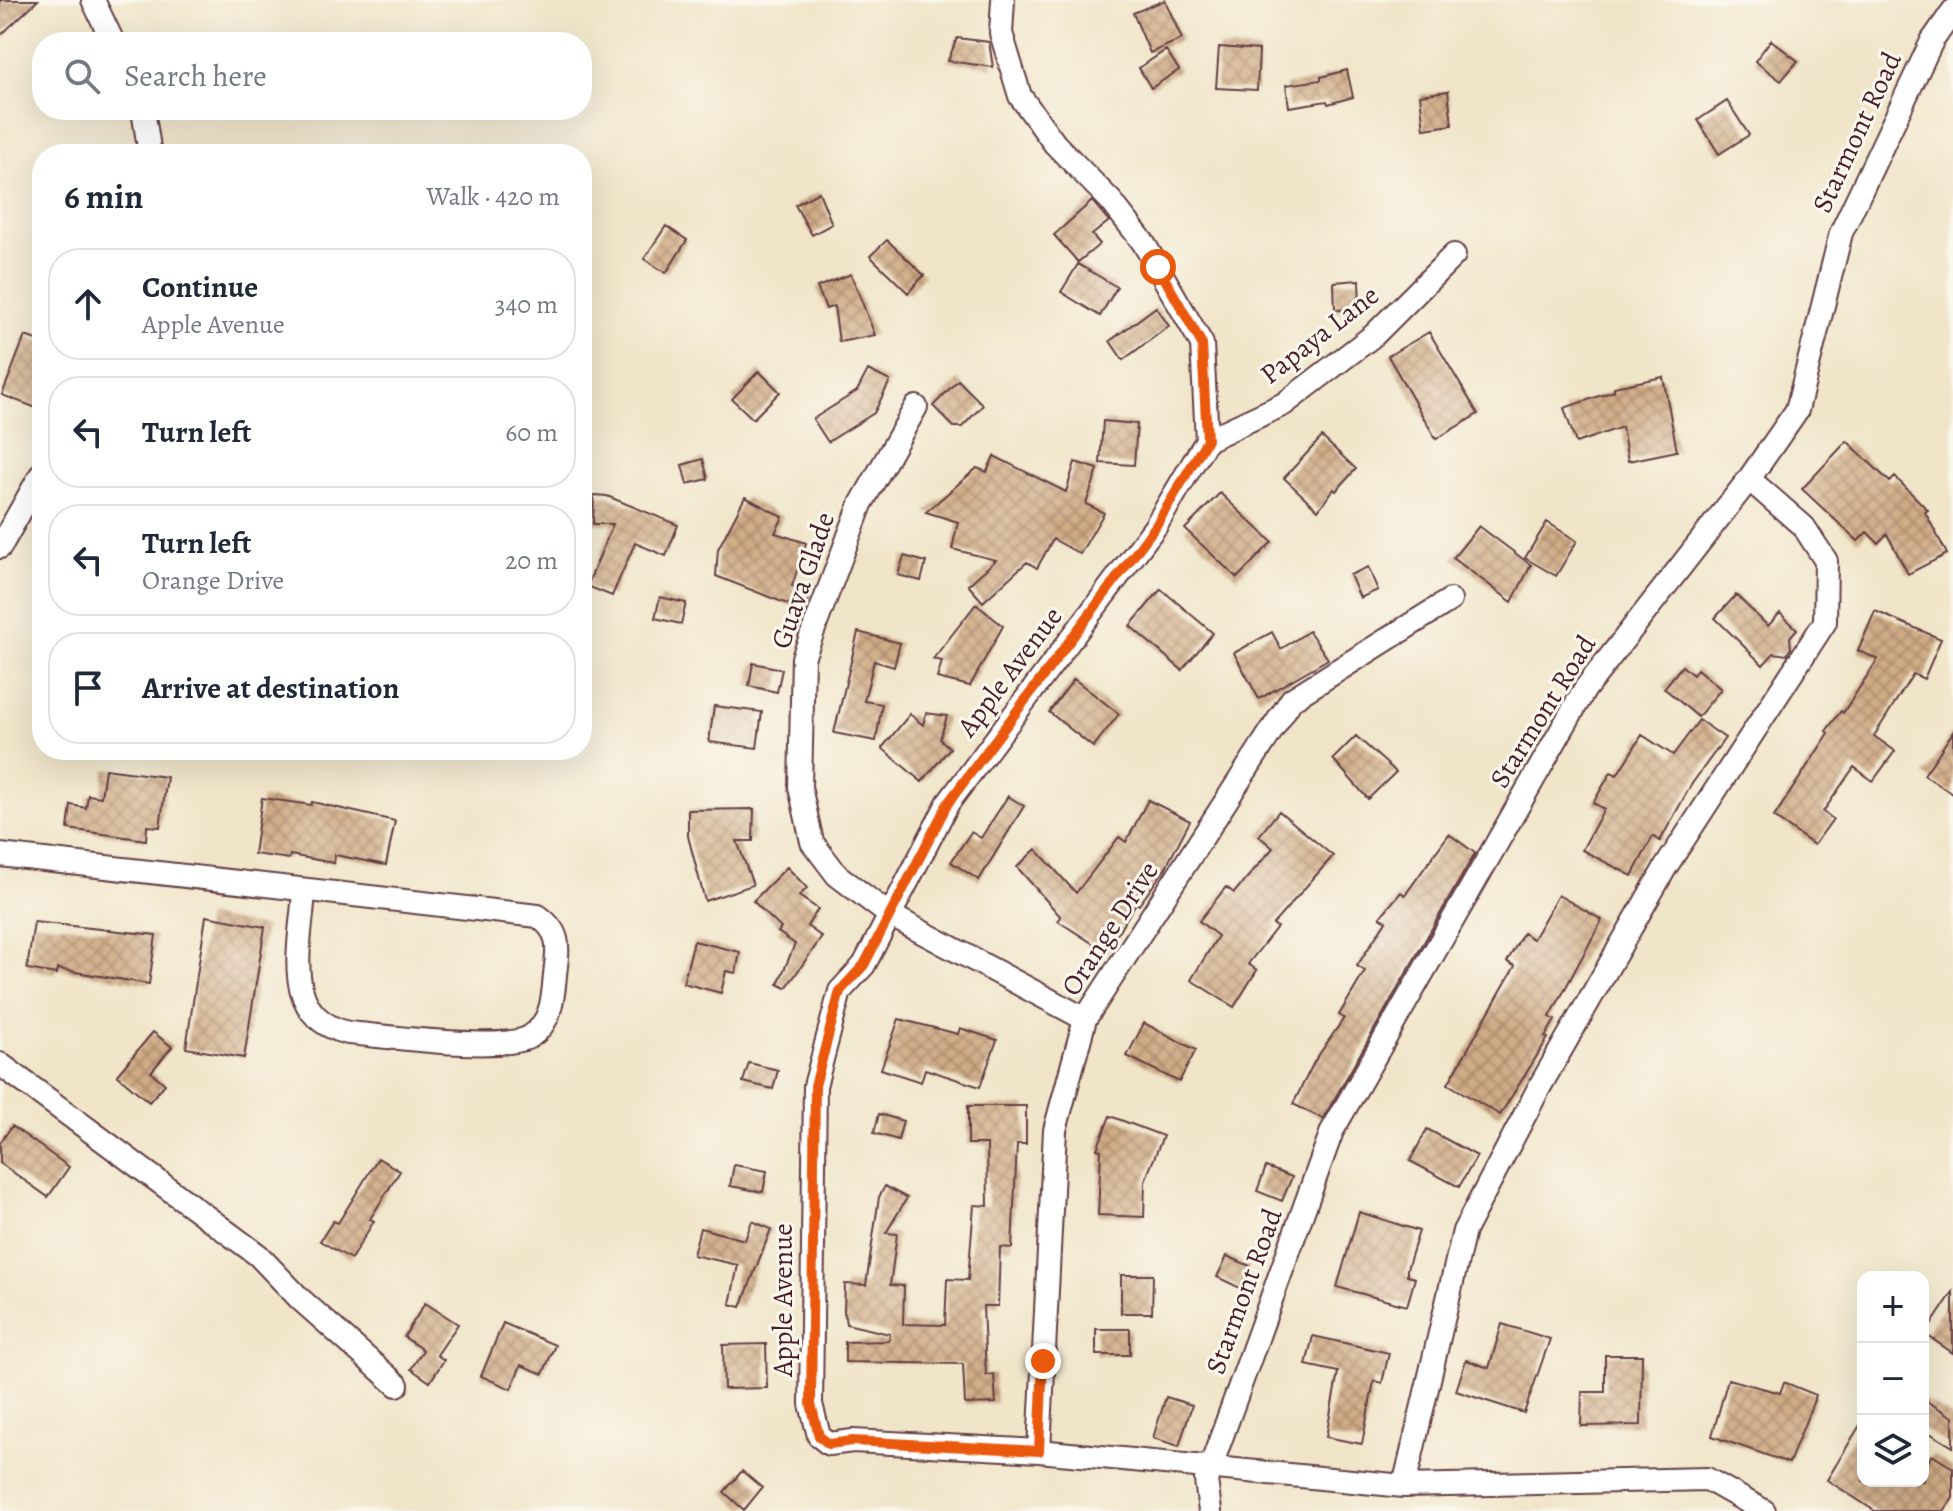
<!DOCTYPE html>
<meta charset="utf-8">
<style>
:root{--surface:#fff;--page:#f6f6f7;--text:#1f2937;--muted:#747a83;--line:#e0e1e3}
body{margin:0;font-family:Alegreya,serif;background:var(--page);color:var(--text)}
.controls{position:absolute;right:24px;bottom:24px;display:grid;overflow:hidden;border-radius:16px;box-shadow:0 8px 32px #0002}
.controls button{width:72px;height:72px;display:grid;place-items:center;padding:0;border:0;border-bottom:2px solid var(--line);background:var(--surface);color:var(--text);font:40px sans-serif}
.stop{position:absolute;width:24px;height:24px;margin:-18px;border:6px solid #ea580c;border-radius:50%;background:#fff}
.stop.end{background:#ea580c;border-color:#fff;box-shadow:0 2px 8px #0008}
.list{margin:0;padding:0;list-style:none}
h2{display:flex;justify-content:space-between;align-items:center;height:104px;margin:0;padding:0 32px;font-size:34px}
h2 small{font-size:26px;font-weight:400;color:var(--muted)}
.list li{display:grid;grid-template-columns:52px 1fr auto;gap:24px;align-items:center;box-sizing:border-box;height:112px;margin:0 16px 16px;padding:0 16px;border:2px solid var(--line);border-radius:32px}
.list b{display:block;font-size:30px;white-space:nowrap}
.list p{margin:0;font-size:26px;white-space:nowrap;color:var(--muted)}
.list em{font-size:26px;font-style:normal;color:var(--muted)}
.icon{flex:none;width:44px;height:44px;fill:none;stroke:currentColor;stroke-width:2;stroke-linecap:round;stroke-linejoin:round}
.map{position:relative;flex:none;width:1953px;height:1511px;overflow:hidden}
.search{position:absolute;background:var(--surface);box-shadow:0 8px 32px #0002;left:32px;top:32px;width:560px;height:88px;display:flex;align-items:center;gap:20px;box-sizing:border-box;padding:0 28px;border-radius:32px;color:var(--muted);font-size:30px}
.panel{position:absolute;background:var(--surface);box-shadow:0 8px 32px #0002;left:32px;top:144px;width:560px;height:616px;border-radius:32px}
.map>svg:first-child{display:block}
.building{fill:url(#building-cross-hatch)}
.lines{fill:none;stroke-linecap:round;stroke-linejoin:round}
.street-casing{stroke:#633d43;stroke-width:26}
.street{stroke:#fff;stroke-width:22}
.route{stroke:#ea580c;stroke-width:10}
.labels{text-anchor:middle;stroke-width:6;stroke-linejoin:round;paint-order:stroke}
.street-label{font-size:28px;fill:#4a1f2b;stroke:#fbf7ec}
</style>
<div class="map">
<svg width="1953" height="1511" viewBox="0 0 1953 1511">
<defs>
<pattern id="building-cross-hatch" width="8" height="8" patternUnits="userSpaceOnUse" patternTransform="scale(2)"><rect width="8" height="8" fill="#d0ac86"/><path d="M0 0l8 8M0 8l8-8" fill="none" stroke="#ab8b6e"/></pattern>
</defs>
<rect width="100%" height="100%" fill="#fbf7ec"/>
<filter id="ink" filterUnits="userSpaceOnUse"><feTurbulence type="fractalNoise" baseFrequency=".0125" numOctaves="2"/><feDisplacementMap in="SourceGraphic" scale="16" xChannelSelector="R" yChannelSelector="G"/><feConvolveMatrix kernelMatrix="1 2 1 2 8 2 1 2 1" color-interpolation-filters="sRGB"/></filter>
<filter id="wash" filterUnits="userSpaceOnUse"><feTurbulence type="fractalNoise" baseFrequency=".006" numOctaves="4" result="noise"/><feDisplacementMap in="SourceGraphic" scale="32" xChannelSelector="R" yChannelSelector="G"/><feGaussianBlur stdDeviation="1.8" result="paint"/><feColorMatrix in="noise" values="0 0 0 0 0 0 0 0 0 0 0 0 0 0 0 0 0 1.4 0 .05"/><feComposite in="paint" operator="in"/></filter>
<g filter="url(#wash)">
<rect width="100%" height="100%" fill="#f0e5c9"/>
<g id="blocks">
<path class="building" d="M 0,0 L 38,0 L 0,36 Z
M 1165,0 L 1182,39 L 1150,53 L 1133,13 Z
M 957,38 L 989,42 L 993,67 L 948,61 Z
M 1771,40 L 1798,61 L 1781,81 L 1755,61 Z
M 1219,47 L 1259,50 L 1257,90 L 1216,88 Z
M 1166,50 L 1179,70 L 1151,88 L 1139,68 Z
M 1347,70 L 1353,97 L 1328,104 L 1327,101 L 1289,107 L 1286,85 L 1321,80 L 1321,77 Z
M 1448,91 L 1452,125 L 1424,129 L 1420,95 Z
M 1727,101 L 1749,135 L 1719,154 L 1698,120 Z
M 819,192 L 832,224 L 812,235 L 795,205 Z
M 1092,201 L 1109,221 L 1092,235 L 1100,244 L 1078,262 L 1054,235 Z
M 666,226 L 687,240 L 666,273 L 644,259 Z
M 887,240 L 924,275 L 908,293 L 870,256 Z
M 1078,264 L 1117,287 L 1100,316 L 1061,292 Z
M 851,274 L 875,335 L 839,342 L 834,306 L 826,309 L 817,287 Z
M 1359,280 L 1360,309 L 1335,310 L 1334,282 Z
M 1156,307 L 1169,326 L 1123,360 L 1110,341 Z
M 1429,332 L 1478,414 L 1436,439 L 1388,356 Z
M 25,336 L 42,342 L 42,410 L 2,395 Z
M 868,370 L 890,381 L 874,413 L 828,442 L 813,419 L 857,391 Z
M 759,371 L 780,392 L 753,419 L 732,399 Z
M 1663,377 L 1677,451 L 1628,461 L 1622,427 L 1576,443 L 1564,408 L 1614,391 L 1614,387 Z
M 958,380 L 983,405 L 962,427 L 954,427 L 933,406 Z
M 1103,421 L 1137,424 L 1134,465 L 1100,463 Z
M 1322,437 L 1356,469 L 1336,491 L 1334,489 L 1318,510 L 1284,478 Z
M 1847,441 L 1890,482 L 1895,477 L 1928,510 L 1925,512 L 1947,554 L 1908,574 L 1887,534 L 1878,543 L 1867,532 L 1858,541 L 1802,489 Z
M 994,456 L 1066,492 L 1075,462 L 1098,469 L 1086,504 L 1104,513 L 1080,554 L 1053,539 L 1037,568 L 1027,562 L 983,602 L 968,585 L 996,560 L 952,549 L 958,522 L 926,512 L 977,468 L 987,472 Z
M 703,459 L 708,479 L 687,484 L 682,465 Z
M 1220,493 L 1272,542 L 1237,578 L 1185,529 Z
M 594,495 L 607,496 L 678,525 L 666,556 L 635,543 L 612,596 L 587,586 L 613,524 L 593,524 Z
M 745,497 L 783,517 L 775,533 L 806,543 L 792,586 L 811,592 L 805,611 L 716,576 L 718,549 Z
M 1547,522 L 1577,541 L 1556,576 L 1525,558 Z
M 1479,526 L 1531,565 L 1512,602 L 1453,558 Z
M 904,556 L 926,562 L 921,581 L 898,575 Z
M 1368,567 L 1378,590 L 1360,598 L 1350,575 Z
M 1161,589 L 1213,633 L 1182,670 L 1130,626 Z
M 1736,595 L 1768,626 L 1780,613 L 1797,629 L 1790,637 L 1791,648 L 1787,655 L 1774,653 L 1763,665 L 1715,618 Z
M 660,597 L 686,603 L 681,624 L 655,618 Z
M 976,604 L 1003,626 L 970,686 L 937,678 L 942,661 L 933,659 Z
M 1875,611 L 1941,639 L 1924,679 L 1913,674 L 1874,736 L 1895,751 L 1873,781 L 1854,767 L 1823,812 L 1833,819 L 1814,845 L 1774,817 L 1829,733 L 1826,731 L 1841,711 L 1843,713 L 1878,659 L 1858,651 Z
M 1309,631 L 1328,659 L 1259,699 L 1234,653 L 1272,632 L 1281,649 Z
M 858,632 L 900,643 L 894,667 L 874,661 L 864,701 L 882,704 L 876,741 L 834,733 Z
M 753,663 L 782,669 L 777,692 L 749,686 Z
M 1682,666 L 1693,675 L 1697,669 L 1721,689 L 1698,717 L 1664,688 Z
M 1074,679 L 1119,714 L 1093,747 L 1049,712 Z
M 714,706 L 762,712 L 757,748 L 709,742 Z
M 926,713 L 947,716 L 940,739 L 950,748 L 922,782 L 882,748 L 910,714 L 923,725 Z
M 1699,720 L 1725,738 L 1691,785 L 1660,841 L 1653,836 L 1632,876 L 1582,850 L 1604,809 L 1593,803 L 1611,772 L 1617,775 L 1642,735 L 1673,755 Z
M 1953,732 L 1953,794 L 1924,775 Z
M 1356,736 L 1396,772 L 1368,799 L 1333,759 Z
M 105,769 L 167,777 L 160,827 L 147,826 L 146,840 L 68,829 L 71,805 L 86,808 L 88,795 L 101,797 Z
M 1008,796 L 1024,806 L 979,880 L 951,862 L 971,832 L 981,838 Z
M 262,798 L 311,805 L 312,802 L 395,821 L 386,865 L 335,855 L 334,863 L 290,855 L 289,859 L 254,854 Z
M 1148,800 L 1190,821 L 1165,869 L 1139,905 L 1136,903 L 1106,952 L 1058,921 L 1061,917 L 1017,867 L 1036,849 L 1076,893 L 1119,837 L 1126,842 Z
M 754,809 L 753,841 L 737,841 L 753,885 L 705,901 L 688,836 L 688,810 Z
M 1279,811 L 1333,856 L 1273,924 L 1277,927 L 1248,964 L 1257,970 L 1234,1007 L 1191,980 L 1218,936 L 1199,921 L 1226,887 L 1234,893 L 1273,848 L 1259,836 Z
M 1449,834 L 1475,853 L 1323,1119 L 1293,1104 L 1314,1062 L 1344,1018 L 1339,1015 L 1365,971 L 1357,966 L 1386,921 L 1380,917 L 1401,892 L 1405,895 Z
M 787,867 L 807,888 L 799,896 L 818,909 L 807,926 L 822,937 L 786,988 L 778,984 L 795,944 L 778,932 L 781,928 L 753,901 Z
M 1558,895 L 1602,920 L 1550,1017 L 1555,1020 L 1545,1037 L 1548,1038 L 1500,1115 L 1448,1084 L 1515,966 L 1507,962 L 1523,933 L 1533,939 Z
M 206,916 L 265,927 L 244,1058 L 186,1048 Z
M 34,922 L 156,935 L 149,984 L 57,969 L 56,974 L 27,969 Z
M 694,941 L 740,952 L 736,973 L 726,971 L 721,993 L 683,983 Z
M 899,1019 L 958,1034 L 960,1028 L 997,1040 L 980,1087 L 925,1069 L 921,1082 L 881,1069 Z
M 1144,1023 L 1196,1050 L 1179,1082 L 1127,1056 Z
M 153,1032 L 172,1047 L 151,1072 L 165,1084 L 149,1102 L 117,1075 Z
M 749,1063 L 778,1070 L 773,1089 L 743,1082 Z
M 968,1106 L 1026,1106 L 1026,1144 L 1017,1144 L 1012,1248 L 1000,1247 L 998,1306 L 983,1306 L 986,1375 L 994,1374 L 996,1403 L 965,1404 L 963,1364 L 845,1362 L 845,1342 L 889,1341 L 890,1334 L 846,1324 L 844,1311 L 845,1284 L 866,1285 L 879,1197 L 885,1186 L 907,1198 L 886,1233 L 897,1234 L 890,1285 L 904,1286 L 903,1324 L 945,1325 L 947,1279 L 968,1280 L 974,1205 L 988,1206 L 987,1144 L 968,1144 Z
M 879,1114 L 903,1121 L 898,1140 L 874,1133 Z
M 1110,1116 L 1163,1136 L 1145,1181 L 1144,1217 L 1098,1215 L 1101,1150 L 1097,1149 Z
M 12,1126 L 69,1167 L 48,1197 L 0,1163 L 0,1143 Z
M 1427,1129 L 1477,1156 L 1459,1187 L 1410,1161 Z
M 378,1158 L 400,1171 L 370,1219 L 374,1221 L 351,1259 L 320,1241 L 333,1221 L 338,1223 Z
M 734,1165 L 767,1171 L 763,1192 L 730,1186 Z
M 1266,1167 L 1292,1177 L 1282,1201 L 1257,1191 Z
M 1359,1212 L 1419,1231 L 1407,1269 L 1407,1276 L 1415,1278 L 1407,1306 L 1337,1287 Z
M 752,1221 L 771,1229 L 741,1307 L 730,1304 L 738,1265 L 693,1255 L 700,1228 L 745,1240 Z
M 1227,1256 L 1250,1266 L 1240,1288 L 1217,1277 Z
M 1121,1275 L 1153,1275 L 1152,1313 L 1121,1313 Z
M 1953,1292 L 1953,1353 L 1925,1334 Z
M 425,1303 L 458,1324 L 437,1355 L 444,1360 L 430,1382 L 411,1369 L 423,1350 L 404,1337 Z
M 503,1323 L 555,1345 L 543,1374 L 521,1365 L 511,1389 L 481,1376 Z
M 1502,1324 L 1550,1339 L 1524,1413 L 1456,1391 L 1466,1360 L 1489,1368 Z
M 1096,1329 L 1130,1329 L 1130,1355 L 1096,1355 Z
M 1313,1336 L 1389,1353 L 1382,1383 L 1374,1381 L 1362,1444 L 1326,1437 L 1338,1372 L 1306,1365 Z
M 766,1344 L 767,1388 L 724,1389 L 723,1345 Z
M 1605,1355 L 1642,1355 L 1641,1425 L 1581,1426 L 1582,1392 L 1605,1392 Z
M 1728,1379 L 1780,1393 L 1784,1382 L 1816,1395 L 1789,1463 L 1712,1436 Z
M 1166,1397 L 1192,1405 L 1179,1446 L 1153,1438 Z
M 1923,1399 L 1953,1417 L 1953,1447 L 1923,1429 Z
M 1863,1420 L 1863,1481 L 1923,1481 L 1923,1469 L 1932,1455 L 1953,1468 L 1953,1498 L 1944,1511 L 1875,1511 L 1827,1480 Z
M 742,1471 L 762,1488 L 744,1510 L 724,1492 Z"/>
</g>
</g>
<g filter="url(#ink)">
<use href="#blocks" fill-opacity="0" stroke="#633d43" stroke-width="2"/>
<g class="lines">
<defs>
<path id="street" d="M 93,0 L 113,42
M 1003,0 L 1001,33 L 1020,96 L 1055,144 L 1111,201 L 1143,242 L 1202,344 L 1207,440 L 1155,527 L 948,803 L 864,965 L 840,991 L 815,1086 L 811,1404 L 819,1436 L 829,1444 L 853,1441 L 1039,1451 L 1404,1486 L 1707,1479 L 1764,1511
M 143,110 L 150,154
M 916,407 L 861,504 L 803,658 L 800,787 L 812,842 L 837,875 L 888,914 L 1085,1019
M 1207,440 L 1284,404 L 1374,335 L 1454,255
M 0,547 L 42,473
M 0,855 L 538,916 C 562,933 558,948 555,975 C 553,997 552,1022 531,1036 C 506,1053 384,1036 348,1033 C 279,1016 301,945 304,891
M 0,1064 L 258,1255 L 300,1299 L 397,1385
M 1039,1451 L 1055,1130 L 1085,1019 L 1292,699 L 1450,600
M 1404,1486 L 1464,1231 L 1540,1086 L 1665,868 L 1825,622 L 1826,561 L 1804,527 L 1749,479
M 1210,1511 L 1206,1480 L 1332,1131 L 1585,689 L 1749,479 L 1797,410 L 1841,233 L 1932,41 L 1953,11"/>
</defs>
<use href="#street" class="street-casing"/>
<use href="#street" class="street"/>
</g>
</g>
<g class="lines" filter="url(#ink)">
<path class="route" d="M 1043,1361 L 1039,1451 L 853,1441 L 829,1444 L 819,1436 L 811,1404 L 815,1086 L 840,991 L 864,965 L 948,803 L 1155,527 L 1207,440 L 1202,344 L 1158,267"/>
</g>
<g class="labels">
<g class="street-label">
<text transform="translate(1856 132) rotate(-65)" y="10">Starmont Road</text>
<text transform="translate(1319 334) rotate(-38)" y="10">Papaya Lane</text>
<text transform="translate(802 580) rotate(-71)" y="10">Guava Glade</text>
<text transform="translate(1009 671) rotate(-53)" y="10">Apple Avenue</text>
<text transform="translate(1542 711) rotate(-58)" y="10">Starmont Road</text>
<text transform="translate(1109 928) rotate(-57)" y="10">Orange Drive</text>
<text transform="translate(1243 1291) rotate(-70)" y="10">Starmont Road</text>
<text transform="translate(782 1300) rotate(-90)" y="10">Apple Avenue</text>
</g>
</g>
</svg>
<div class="controls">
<button>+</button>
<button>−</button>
<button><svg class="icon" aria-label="layers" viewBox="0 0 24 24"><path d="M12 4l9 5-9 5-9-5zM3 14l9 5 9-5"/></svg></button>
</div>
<div class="stop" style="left:1158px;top:267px"></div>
<div class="stop end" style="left:1043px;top:1361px"></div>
<div class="search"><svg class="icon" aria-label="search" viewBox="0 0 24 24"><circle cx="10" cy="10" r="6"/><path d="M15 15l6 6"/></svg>Search here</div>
<section class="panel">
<h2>6 min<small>Walk · 420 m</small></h2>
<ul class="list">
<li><svg class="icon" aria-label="ahead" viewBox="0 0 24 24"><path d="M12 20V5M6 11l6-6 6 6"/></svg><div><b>Continue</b><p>Apple Avenue</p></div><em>340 m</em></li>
<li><svg class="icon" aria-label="left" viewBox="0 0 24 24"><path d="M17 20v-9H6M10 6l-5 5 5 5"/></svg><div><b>Turn left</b></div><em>60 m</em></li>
<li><svg class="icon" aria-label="left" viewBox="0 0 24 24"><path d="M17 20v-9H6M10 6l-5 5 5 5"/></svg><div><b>Turn left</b><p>Orange Drive</p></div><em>20 m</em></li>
<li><svg class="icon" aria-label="arrive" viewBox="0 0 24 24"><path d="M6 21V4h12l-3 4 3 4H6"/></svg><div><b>Arrive at destination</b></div></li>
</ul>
</section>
</div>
